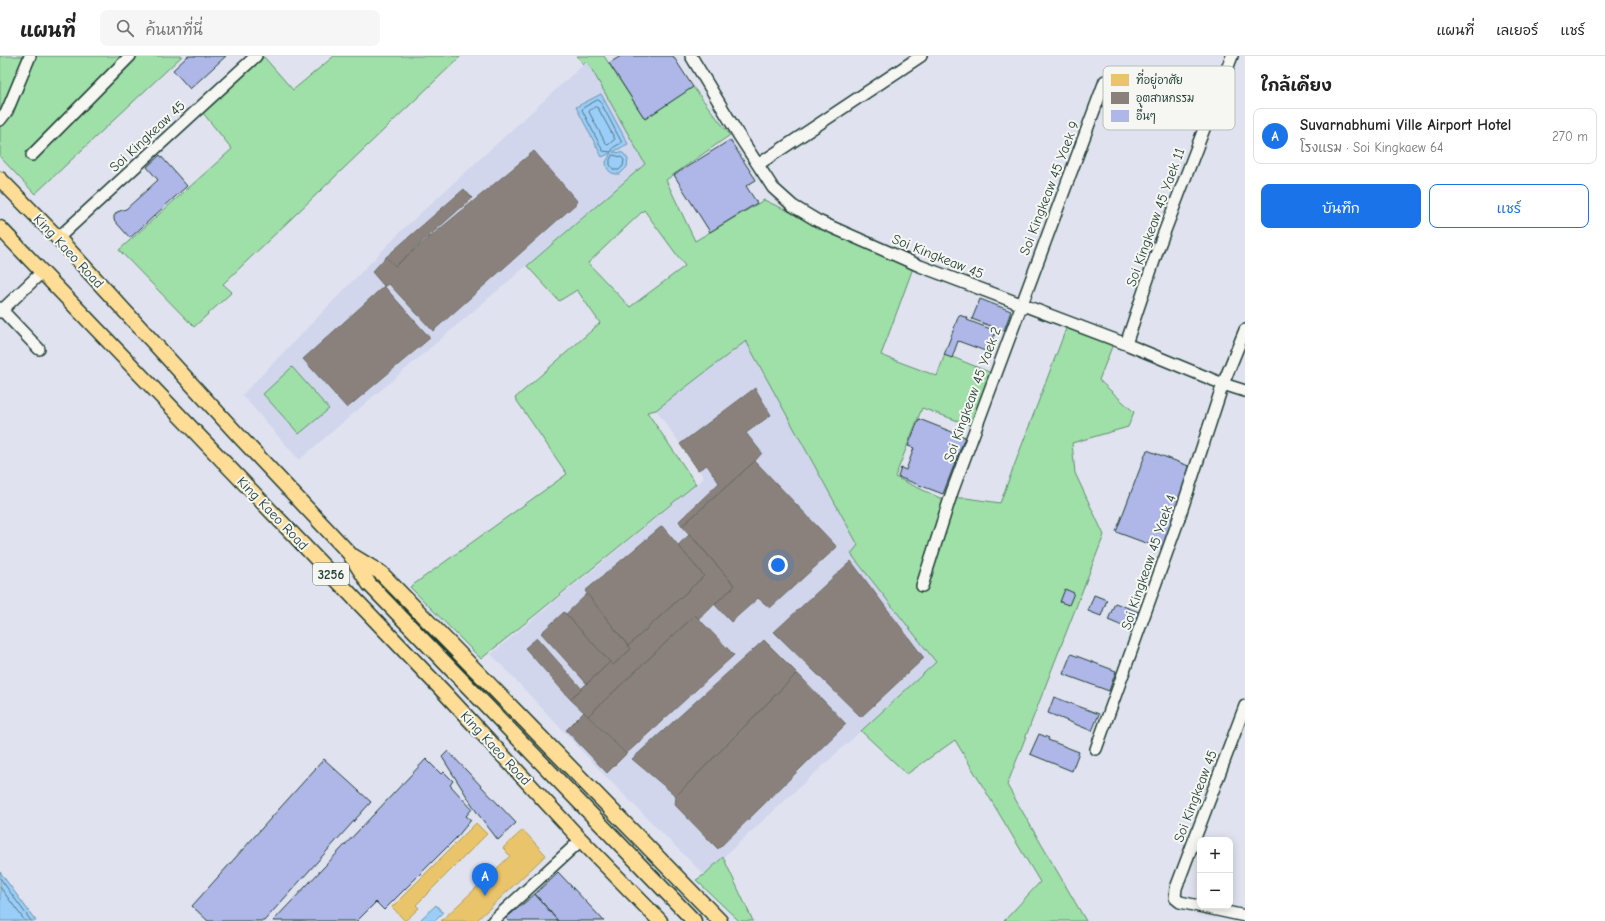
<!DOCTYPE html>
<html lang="th">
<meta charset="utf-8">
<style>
:root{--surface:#fff;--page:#f6f6f6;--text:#222;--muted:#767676;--line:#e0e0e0;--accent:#1a73e8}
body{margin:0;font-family:"Comic Neue","Playpen Sans Thai",sans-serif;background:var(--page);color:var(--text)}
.controls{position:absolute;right:12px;bottom:12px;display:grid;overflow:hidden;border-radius:8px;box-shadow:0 2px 10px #0003}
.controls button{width:36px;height:36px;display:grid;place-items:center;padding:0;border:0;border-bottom:1px solid var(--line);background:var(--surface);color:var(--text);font:20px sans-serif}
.you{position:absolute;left:778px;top:509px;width:14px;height:14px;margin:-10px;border:3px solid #fff;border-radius:50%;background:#1a73e8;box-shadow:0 0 0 6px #1a73e833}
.badge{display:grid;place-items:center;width:26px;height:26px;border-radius:50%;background:var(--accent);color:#fff;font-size:13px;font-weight:700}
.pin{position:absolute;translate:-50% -33px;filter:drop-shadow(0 1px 2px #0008)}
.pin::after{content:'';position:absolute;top:21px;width:14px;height:12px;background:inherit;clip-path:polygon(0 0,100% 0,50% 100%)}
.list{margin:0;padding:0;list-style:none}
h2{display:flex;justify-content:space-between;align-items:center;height:52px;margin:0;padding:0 16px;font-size:17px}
h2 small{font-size:13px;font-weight:400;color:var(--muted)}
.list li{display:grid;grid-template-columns:26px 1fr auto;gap:12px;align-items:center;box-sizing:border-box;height:56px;margin:0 8px 8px;padding:0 8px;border:1px solid var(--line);border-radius:8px}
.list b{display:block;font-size:15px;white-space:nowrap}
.list p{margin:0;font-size:13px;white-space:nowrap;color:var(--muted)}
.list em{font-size:13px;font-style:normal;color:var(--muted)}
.actions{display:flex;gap:8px;padding:12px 16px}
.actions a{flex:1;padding:9px 0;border:1px solid var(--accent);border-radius:8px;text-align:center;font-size:14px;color:var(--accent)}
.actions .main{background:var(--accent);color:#fff}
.icon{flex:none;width:22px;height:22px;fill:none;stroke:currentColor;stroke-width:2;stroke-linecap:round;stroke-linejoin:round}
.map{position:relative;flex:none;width:1245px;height:865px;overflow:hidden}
header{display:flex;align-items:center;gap:24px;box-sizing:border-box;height:56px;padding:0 20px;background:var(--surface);border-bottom:1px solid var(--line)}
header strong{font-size:19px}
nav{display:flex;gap:22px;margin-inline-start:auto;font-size:14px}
.search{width:280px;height:36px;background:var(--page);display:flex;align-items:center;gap:10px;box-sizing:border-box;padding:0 14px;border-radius:8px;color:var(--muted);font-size:15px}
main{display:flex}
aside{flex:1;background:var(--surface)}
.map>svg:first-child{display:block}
.built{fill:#d1d6ed}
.green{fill:#9fdfa8;stroke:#5f8e6e;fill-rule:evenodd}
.water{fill:#9acdf8;stroke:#6993aa}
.homes{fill:#e9c46a;stroke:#ac9c5a}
.industry{fill:#8a817c;stroke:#6a6d66}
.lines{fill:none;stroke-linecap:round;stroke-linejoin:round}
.shore{stroke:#507782;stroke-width:1}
.building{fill:#aeb7e8;stroke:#1f3d34}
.minor-casing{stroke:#1f3d34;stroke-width:14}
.major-casing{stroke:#1f3d34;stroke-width:17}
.minor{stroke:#f6f6f2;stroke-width:11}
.major{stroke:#ffdd96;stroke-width:14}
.labels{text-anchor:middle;stroke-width:4;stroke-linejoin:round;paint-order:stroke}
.shield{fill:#f6f6f2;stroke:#60746d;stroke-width:1}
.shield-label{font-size:13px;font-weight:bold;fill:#1f3d34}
.street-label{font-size:14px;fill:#1f3d34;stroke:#f6f6f2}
.key{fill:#f6f6f2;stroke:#b6beb9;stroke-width:1}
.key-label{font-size:11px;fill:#1f3d34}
</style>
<header>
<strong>แผนที่</strong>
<div class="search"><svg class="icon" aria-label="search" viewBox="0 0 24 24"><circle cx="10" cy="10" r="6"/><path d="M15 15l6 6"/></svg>ค้นหาที่นี่</div>
<nav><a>แผนที่</a><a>เลเยอร์</a><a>แชร์</a></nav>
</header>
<main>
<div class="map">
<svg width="1245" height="865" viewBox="0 0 1245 865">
<rect width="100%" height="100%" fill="#e0e3ef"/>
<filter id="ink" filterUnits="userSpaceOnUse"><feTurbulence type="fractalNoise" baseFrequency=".025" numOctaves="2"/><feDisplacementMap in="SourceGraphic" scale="8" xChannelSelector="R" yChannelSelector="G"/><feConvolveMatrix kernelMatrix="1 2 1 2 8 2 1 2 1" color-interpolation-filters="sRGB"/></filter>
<g filter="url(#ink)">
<path class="built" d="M 587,5 L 646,108 L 299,404 L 242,339 L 402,174 Z
M 746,285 L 858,489 L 851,498 L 936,606 L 704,819 L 607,722 L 491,598 L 704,422 L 656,354 Z"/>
<path class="green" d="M 0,0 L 182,0 L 35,138 L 0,101 Z
M 334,0 L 461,0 L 223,228 L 232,236 L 194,271 L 119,194 L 232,93 L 203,57 L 264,1 L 293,34 Z
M 577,0 L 604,0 L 645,63 L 693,31 L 730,79 L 666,124 L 695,185 L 764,144 L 913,212 L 881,299 L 937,320 L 945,298 L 994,318 L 972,370 L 922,352 L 895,421 L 940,442 L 966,442 L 1000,447 L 1067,270 L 1113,288 L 1099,324 L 1134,356 L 1128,371 L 1072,387 L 1075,417 L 1104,479 L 1007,729 L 1086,865 L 1004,865 L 1040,826 L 955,684 L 907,718 L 861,675 L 936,606 L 851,498 L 858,489 L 746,285 L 656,354 L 647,356 L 696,428 L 481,603 L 410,531 L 567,418 L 515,342 L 600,267 L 577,234 L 559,245 L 527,210 L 645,108 L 587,5 L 583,8 ZM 644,154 L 685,210 L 630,251 L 588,207 Z
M 292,311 L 329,353 L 299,378 L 263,338 Z
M 723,801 L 753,865 L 739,865 L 696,824 L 704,819 Z"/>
<path class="water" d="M 601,38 L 628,88 L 613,96 L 623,97 L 628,103 L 627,111 L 620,118 C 611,119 606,114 606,106 L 611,97 L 602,101 L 576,51 Z
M 0,816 L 36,865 L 0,865 Z
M 436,849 L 443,857 L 435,865 L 423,865 L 421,863 Z"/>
<path class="homes" d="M 476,767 L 487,778 L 416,849 L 419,852 L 405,865 L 392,851 Z
M 523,774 L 546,799 L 476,865 L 441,865 L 510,800 L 503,792 Z"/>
<path class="industry" d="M 534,95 L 578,146 L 433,275 L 389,228 L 384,230 L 372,216 L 386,201 L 395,210 Z
M 464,133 L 472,142 L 395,210 L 386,201 Z
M 384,230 L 430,282 L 347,352 L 303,303 Z
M 755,332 L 771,359 L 746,377 L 762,397 L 755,405 L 682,470 L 679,465 L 719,427 L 707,409 L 698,414 L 680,388 Z
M 755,405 L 837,491 L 770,552 L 758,542 L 731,566 L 714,548 L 735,530 L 682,470 Z
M 662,470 L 704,520 L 628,590 L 585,535 Z
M 690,478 L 735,530 L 699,562 L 695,559 L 588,660 L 570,643 L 610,606 L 613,609 L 631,593 L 628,590 L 704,520 L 678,489 Z
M 851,505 L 924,602 L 861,661 L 774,576 Z
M 587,538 L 631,593 L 613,609 L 566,558 Z
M 564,556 L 610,606 L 587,628 L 541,577 Z
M 695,559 L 734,599 L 626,698 L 588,660 Z
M 537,582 L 582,633 L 570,643 L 525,592 Z
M 764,584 L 797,617 L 676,740 L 632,703 Z
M 797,617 L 846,668 L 718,793 L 675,749 L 676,740 Z
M 584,656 L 626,698 L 607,717 L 566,674 Z"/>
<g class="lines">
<path class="shore" d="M 598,44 L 600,45 L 621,85 L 621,87 L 614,91 L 611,96 L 603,95 L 582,54 L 583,52 Z
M 596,51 L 598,52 L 615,83 L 608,89 L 606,88 L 589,56 L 590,54 Z
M 613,99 L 621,101 L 624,104 L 623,110 L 619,114 L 614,114 L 610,109 L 610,104 Z
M 0,822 L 31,865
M 0,831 L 25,865"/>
</g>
<path class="building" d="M 188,0 L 226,0 L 190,33 L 173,14 Z
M 621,0 L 673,0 L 693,31 L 645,63 L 609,7 Z
M 730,84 L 756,124 L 746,130 L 757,147 L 710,176 L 674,119 Z
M 160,99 L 187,130 L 130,182 L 114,164 L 114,160 L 117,156 L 126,153 L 158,124 L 147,111 Z
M 980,243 L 1011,255 L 1004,275 L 972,263 Z
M 959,259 L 968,262 L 967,264 L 996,275 L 988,296 L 958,285 L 952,302 L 944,299 Z
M 919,363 L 965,381 L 943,438 L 898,421 L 901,412 L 906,414 L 914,392 L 908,390 Z
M 1147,394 L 1194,412 L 1162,493 L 1116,476 Z
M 1065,533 L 1074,537 L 1069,549 L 1060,546 Z
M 1094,539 L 1107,544 L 1101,560 L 1088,555 Z
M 1115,547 L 1139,556 L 1132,574 L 1108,564 Z
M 1071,598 L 1116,615 L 1109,635 L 1063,618 Z
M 1054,641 L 1099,658 L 1092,675 L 1048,657 Z
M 1039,678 L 1049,682 L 1048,684 L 1079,696 L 1072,715 L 1030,698 Z
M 448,695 L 516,767 L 498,784 L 478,758 L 442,701 Z
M 324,703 L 371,746 L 264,865 L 208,865 L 192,850 Z
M 426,703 L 441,718 L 444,716 L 453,725 L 450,729 L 472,753 L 466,760 L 471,764 L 457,781 L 384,854 L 376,846 L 357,865 L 273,865 Z
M 558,816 L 604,865 L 558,865 L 535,838 Z
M 535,838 L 558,865 L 509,865 L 506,862 Z"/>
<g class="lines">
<defs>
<path id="minor" d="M 691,0 L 738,78 L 773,132 L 793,150 L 818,165 L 920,210 L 1126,288 L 1223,328 L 1245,335
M 0,64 L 7,55 L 30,0
M 32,99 L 130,0
M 759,108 L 921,0
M 58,182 L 256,0
M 0,252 L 39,293
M 0,256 L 42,216
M 1126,288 L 1159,190 L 1232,0
M 922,530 L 952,436 L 1105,25
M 1245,650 L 1176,832 L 1175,842 L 1180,846 L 1245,860
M 1096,693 L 1176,471 L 1223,328 L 1245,274
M 493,865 L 581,784"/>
<path id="major" d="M 0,123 L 58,182 L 239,380 L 349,497 L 369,528 L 694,865
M 0,172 L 443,635 L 581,784 L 660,865
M 353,500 L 381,517 L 720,865"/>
</defs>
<use href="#minor" class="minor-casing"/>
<use href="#major" class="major-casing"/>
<use href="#minor" class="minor"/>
<use href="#major" class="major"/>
</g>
</g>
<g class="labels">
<rect class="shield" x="313" y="507" width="36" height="22" rx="3"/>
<g class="shield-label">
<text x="331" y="523">3256</text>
</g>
<g class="street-label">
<text transform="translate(147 80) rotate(-43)" y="5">Soi Kingkeaw 45</text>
<text transform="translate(1049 132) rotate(-69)" y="5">Soi Kingkeaw 45 Yaek 9</text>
<text transform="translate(1155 161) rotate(-70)" y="5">Soi Kingkeaw 45 Yaek 11</text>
<text transform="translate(69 195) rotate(47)" y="5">King Kaeo Road</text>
<text transform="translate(938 200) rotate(22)" y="5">Soi Kingkeaw 45</text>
<text transform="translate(972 338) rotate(-70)" y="5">Soi Kingkeaw 45 Yaek 2</text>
<text transform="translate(273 457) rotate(46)" y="5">King Kaeo Road</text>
<text transform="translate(1148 506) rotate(-71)" y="5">Soi Kingkeaw 45 Yaek 4</text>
<text transform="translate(496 692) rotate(47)" y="5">King Kaeo Road</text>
<text transform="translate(1195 740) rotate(-69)" y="5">Soi Kingkeaw 45</text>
</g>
</g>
<rect x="1103" y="10" width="132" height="64" rx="6" class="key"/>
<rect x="1111" y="18" width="18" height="12" fill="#e9c46a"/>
<rect x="1111" y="36" width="18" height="12" fill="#8a817c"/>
<rect x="1111" y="54" width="18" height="12" fill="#aeb7e8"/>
<g class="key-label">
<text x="1136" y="28">ที่อยู่อาศัย</text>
<text x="1136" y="46">อุตสาหกรรม</text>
<text x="1136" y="64">อื่นๆ</text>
</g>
</svg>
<div class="controls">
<button>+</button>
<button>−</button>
</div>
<div class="you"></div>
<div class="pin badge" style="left:485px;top:840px">A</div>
</div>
<aside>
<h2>ใกล้เคียง<small></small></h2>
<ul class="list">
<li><span class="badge">A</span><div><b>Suvarnabhumi Ville Airport Hotel</b><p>โรงแรม · Soi Kingkaew 64</p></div><em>270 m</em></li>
</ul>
<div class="actions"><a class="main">บันทึก</a><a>แชร์</a></div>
</aside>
</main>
